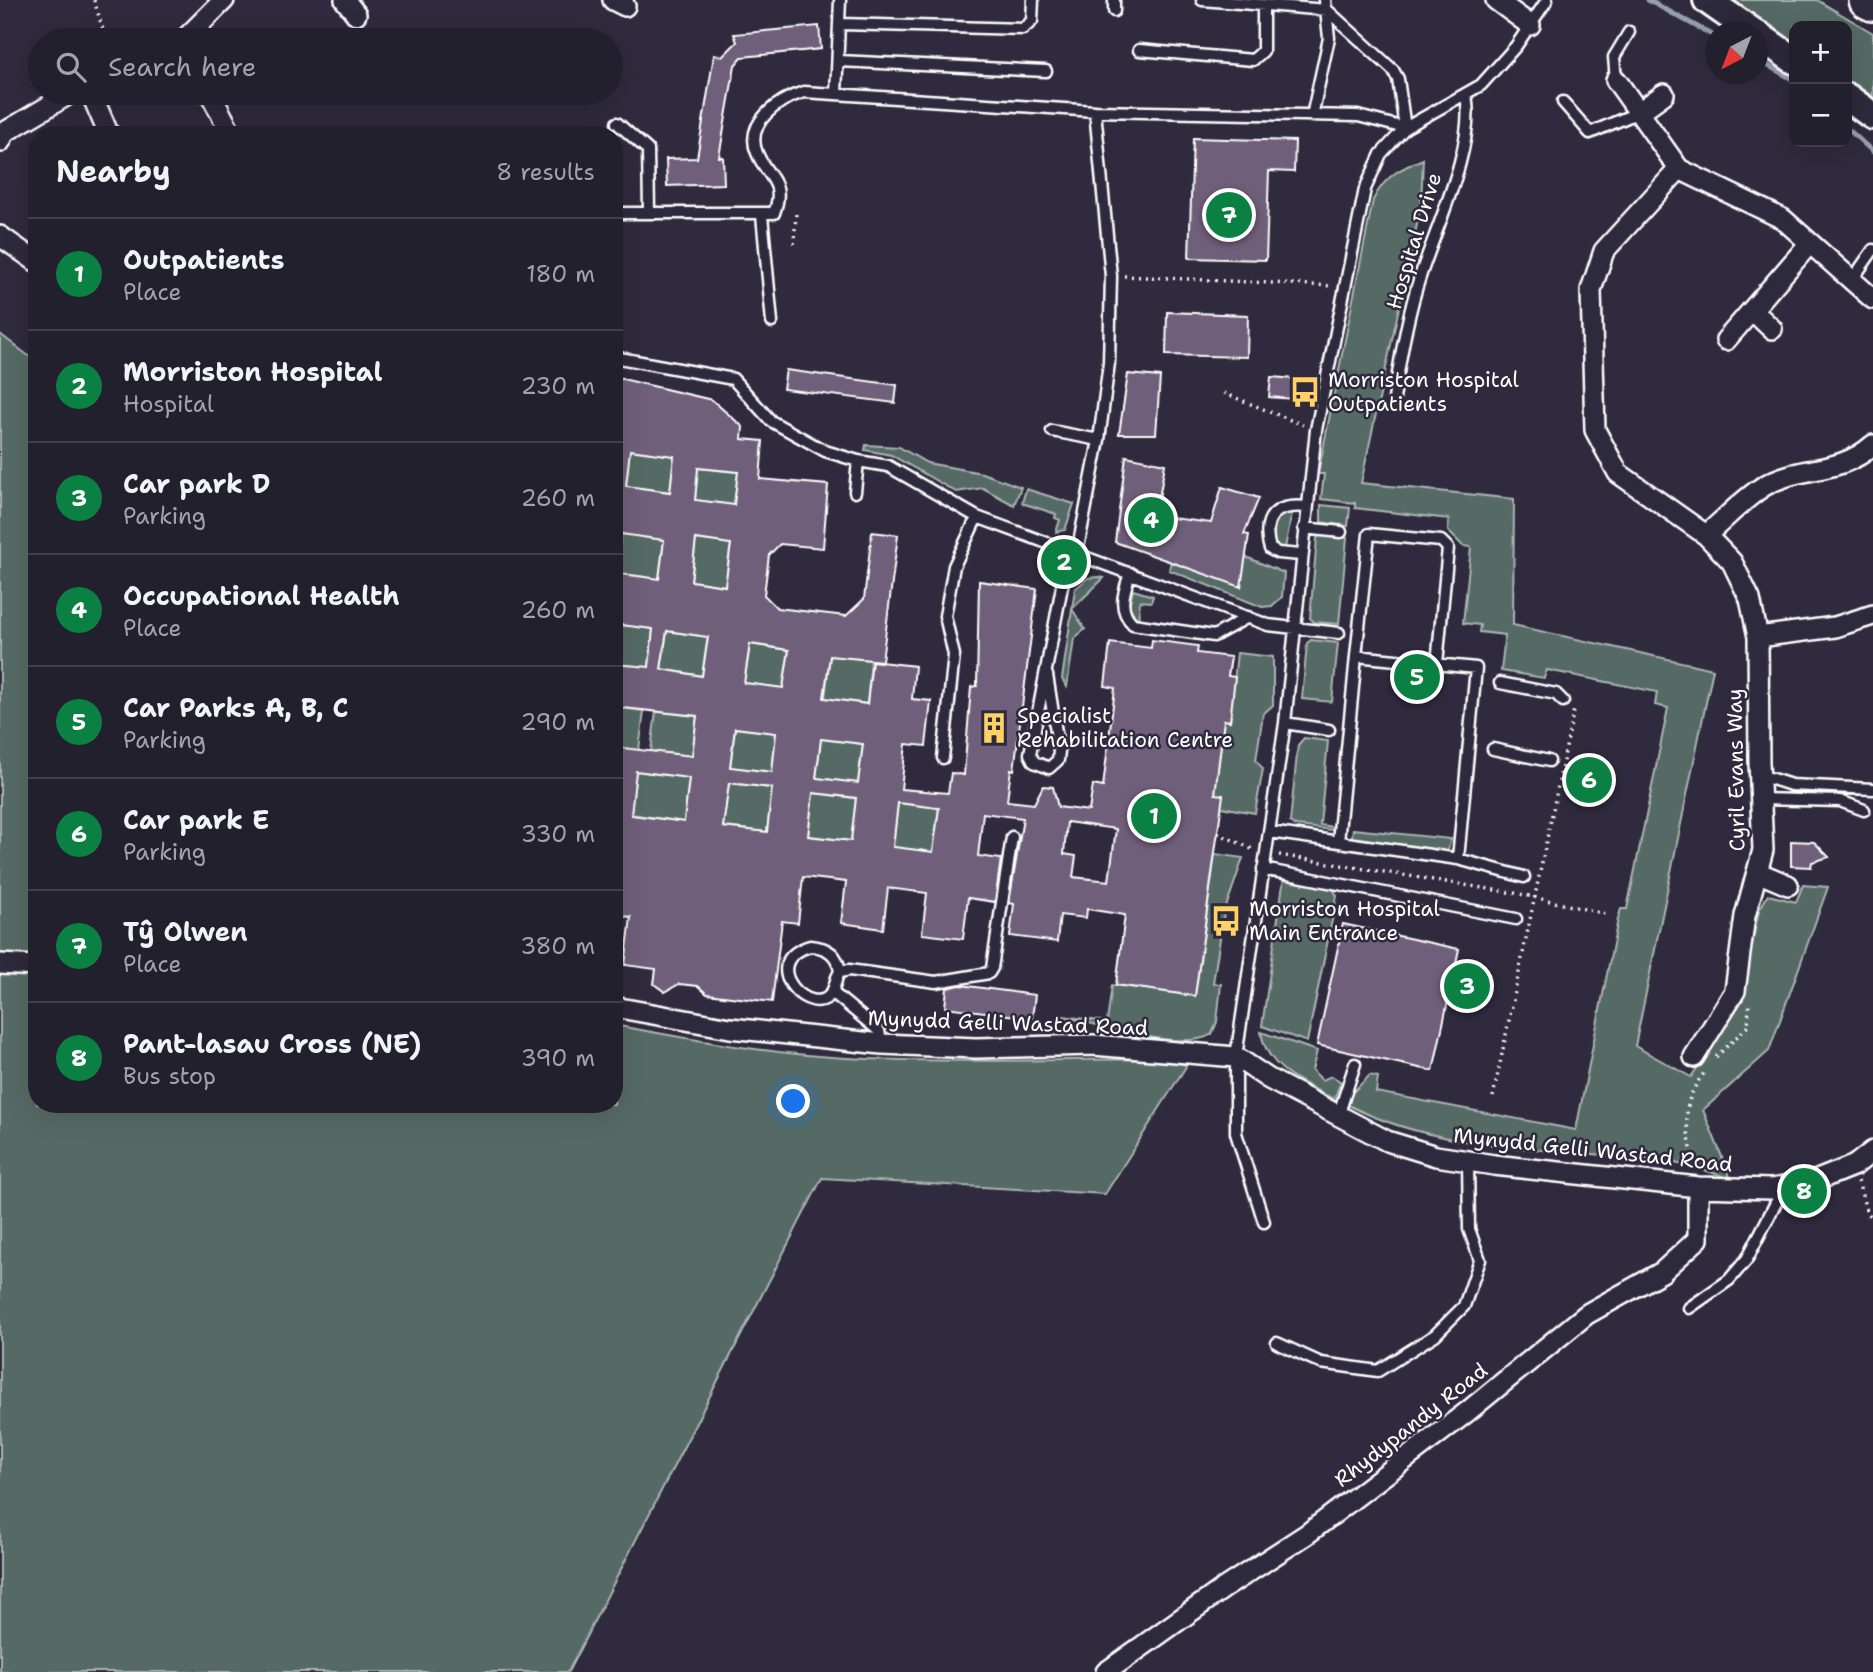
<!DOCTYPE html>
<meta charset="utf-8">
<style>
:root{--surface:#23202e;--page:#2b2836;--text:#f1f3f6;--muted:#a3a3aa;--line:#403e4a;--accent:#0b8043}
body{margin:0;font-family:"Shantell Sans",sans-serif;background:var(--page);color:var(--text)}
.controls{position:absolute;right:21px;top:21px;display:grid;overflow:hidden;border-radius:14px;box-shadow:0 7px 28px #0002}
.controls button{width:63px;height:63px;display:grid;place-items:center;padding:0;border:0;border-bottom:2px solid var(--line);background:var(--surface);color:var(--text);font:35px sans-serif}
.compass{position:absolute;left:1705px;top:21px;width:63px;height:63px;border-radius:50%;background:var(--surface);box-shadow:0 7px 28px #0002;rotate:222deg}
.you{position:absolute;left:794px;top:1102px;width:24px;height:24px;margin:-18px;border:5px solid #fff;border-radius:50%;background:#1a73e8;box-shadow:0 0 0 10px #1a73e833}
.badge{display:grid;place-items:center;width:46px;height:46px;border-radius:50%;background:var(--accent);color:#fff;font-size:23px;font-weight:700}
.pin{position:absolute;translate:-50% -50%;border:4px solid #fff;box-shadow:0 2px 7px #0006}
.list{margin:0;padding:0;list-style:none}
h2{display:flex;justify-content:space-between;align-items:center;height:91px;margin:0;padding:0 28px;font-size:30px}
h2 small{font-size:23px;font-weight:400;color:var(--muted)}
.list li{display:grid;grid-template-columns:46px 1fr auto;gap:21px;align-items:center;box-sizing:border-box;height:112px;padding:0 28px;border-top:2px solid var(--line)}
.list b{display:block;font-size:26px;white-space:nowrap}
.list p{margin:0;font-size:23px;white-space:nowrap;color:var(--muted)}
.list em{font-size:23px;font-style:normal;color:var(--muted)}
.icon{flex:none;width:38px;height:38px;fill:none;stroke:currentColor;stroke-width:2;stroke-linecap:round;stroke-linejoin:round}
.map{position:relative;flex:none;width:1873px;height:1672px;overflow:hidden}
.search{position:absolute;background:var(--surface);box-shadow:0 7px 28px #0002;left:28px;top:28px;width:595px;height:77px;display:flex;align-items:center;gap:18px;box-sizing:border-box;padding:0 24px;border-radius:38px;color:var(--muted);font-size:26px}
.panel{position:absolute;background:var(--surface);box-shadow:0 7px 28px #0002;left:28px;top:126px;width:595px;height:987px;border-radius:28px}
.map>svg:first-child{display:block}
.green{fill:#576b65;stroke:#abb5b2;stroke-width:2}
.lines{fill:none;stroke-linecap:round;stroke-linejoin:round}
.stream{stroke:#969faf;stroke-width:5}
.building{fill:#6f5e7a;stroke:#fff;stroke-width:2;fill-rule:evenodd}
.lane-casing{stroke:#fff;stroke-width:15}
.street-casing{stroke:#fff;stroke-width:24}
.secondary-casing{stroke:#fff;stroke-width:32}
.highway-casing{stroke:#fff;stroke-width:40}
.path{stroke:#fff;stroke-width:3.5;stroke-dasharray:2 5;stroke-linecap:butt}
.lane{stroke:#2f2a3d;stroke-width:10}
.street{stroke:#2f2a3d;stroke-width:19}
.secondary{stroke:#2f2a3d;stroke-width:26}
.highway{stroke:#2f2a3d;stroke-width:35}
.labels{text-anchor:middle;stroke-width:5;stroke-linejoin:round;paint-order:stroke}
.street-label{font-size:21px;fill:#fff;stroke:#2f2a3d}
.poi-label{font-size:21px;fill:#fff;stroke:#2f2a3d;text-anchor:start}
</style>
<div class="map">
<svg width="1873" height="1672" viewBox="0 0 1873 1672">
<rect width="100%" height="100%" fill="#2f2a3d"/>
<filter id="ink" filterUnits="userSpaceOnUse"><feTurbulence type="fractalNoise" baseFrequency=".0143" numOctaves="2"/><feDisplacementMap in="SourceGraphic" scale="14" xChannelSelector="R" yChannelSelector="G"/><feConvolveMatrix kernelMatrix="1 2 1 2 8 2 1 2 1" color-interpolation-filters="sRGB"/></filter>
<g filter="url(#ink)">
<path class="green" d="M 1730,0 L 1817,0 L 1873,33 L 1873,99 L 1847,81 L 1847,26 L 1794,26 L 1794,44 Z
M 1423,159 L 1421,206 L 1361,483 L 1514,499 L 1513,625 L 1713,669 L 1635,1046 L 1691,1077 L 1739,1005 L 1759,910 L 1768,895 L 1796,902 L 1803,885 L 1828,887 L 1769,1051 L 1703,1110 L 1731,1179 C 1716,1174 1700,1168 1685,1165 C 1572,1145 1452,1158 1348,1105 L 1350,1095 L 1370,1075 L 1378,1077 L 1376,1092 L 1576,1130 L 1618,919 L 1621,909 L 1627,909 L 1668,708 L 1655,705 L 1657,692 L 1547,670 L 1544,678 L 1501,671 L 1505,635 L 1479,632 L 1480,625 L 1463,623 L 1471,547 L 1463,546 L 1448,531 L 1449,519 L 1355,508 L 1355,503 L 1321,499 L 1324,474 L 1318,474 L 1373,200 C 1385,176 1399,169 1423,159 Z
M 0,334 L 30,357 L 37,357 L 37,1104 L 614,1104 L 614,1025 C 690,1039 769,1054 846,1058 C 949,1063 1052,1060 1155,1059 L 1187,1065 L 1105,1194 L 822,1178 L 568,1672 L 0,1672 Z
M 866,445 L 899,447 L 927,463 L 982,473 L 1021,487 L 1014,505 L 983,488 L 956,492 L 891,455 L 865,450 Z
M 630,450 L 674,456 L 670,492 L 626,486 Z
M 698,468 L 738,472 L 734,505 L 695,500 Z
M 1026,489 L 1074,504 L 1065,530 L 1056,532 L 1060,520 L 1055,518 L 1056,514 L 1022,503 Z
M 1321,505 L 1350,508 L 1348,526 L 1321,522 Z
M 1286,512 L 1292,513 L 1285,548 L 1280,548 L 1273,542 L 1276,518 Z
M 621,534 L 664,540 L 659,579 L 616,573 Z
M 1321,535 L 1347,538 L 1339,624 L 1314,622 L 1310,618 L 1317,538 Z
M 696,539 L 731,544 L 725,586 L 691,581 Z
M 1246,557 L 1284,573 L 1282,597 L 1272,606 L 1262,607 L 1169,570 L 1171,561 Z
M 1098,577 L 1104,578 L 1072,609 L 1085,629 L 1074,639 L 1067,687 L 1062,679 L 1075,589 L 1088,578 Z
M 1133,590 L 1153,596 L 1151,602 L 1140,601 L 1138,621 L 1129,606 Z
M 614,624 L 653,629 L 649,667 L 614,664 Z
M 667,631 L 708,637 L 702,676 L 661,669 Z
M 1311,640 L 1338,643 L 1332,702 L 1302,699 L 1307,643 Z
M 750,644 L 789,650 L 783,688 L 744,683 Z
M 1237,653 L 1273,657 L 1273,705 L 1263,714 L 1256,760 L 1263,769 L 1255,813 L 1221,807 L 1215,794 L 1224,720 L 1230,720 Z
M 830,656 L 871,660 L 867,704 L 825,698 Z
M 614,707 L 644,711 L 639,750 L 614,747 Z
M 656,711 L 697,716 L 692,756 L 651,751 Z
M 735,728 L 776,733 L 772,772 L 730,767 Z
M 1304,738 L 1328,741 L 1320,825 L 1333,827 L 1332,830 L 1296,826 L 1290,822 L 1298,745 Z
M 821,739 L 863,744 L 858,783 L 816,778 Z
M 636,771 L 689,778 L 684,822 L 631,814 Z
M 729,783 L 772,788 L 767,832 L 723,827 Z
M 813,793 L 856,798 L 851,841 L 808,836 Z
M 898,803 L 939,808 L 933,852 L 893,847 Z
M 1353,829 L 1451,839 L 1447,853 L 1351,841 Z
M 1215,854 L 1243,858 L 1224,913 L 1213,983 L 1221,984 L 1217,1022 L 1212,1034 C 1184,1053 1096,1024 1063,1016 L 1107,1022 L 1112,985 L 1195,995 Z
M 1284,877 L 1332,887 L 1337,896 L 1307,1042 L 1262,1026 Z
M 1261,1032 L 1317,1051 L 1312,1070 L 1322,1080 L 1332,1076 L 1341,1082 L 1334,1099 C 1303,1083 1267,1070 1261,1032 Z"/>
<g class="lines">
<path class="stream" d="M 1648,0 L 1716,37
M 1758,60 L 1794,80
M 1847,128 L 1873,152"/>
</g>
<path class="building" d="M 819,26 L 821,49 L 742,57 L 735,65 L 719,157 L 723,157 L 724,184 L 667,186 L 666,159 L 697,158 L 714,55 L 723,56 L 737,42 L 734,34 Z
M 1193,138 L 1295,141 L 1294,172 L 1269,171 L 1266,260 L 1189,258 Z
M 1167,312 L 1248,315 L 1247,357 L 1166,355 Z
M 786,370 L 897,385 L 895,403 L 783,389 Z
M 1128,374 L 1160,377 L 1156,434 L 1119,434 Z
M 614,377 L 712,400 L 743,427 L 742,439 L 763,441 L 760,479 L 828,485 L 823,548 L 780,544 L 769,555 L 764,595 L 777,608 L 846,616 L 864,599 L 872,532 L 898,535 L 882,661 L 830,656 L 824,698 L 867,704 L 872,661 L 915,666 L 912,699 L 931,701 L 926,746 L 906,744 L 901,789 L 948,793 L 951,773 L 964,775 L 971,687 L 977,686 L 979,581 L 1037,589 L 1014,770 L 1011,769 L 1007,801 L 1034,804 L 1043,786 L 1053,787 L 1058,807 L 1089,811 L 1093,785 L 1103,787 L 1115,688 L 1105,686 L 1110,643 L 1151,648 L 1152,640 L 1198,646 L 1197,653 L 1231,657 L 1228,676 L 1235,677 L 1230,721 L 1224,720 L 1215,794 L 1223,795 L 1195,996 L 1116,985 L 1125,915 L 1087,909 L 1086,918 L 1060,915 L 1057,942 L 1010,936 L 1014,904 L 1009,903 L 1023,818 L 983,813 L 978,856 L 1001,859 L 995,902 L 968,898 L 963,939 L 922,934 L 927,893 L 888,888 L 883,929 L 841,923 L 846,882 L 803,877 L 798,923 L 782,921 L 772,1002 L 707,994 L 698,986 L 679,984 L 665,992 L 654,984 L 656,969 L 625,965 L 631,917 L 614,915 L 614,747 L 692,756 L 697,716 L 614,707 L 614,664 L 649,667 L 653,629 L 614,624 L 614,573 L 659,579 L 664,540 L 614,533 ZM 630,450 L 674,456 L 670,492 L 626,486 ZM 698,468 L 738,472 L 734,505 L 695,500 ZM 696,539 L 731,544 L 725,586 L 691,581 ZM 667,631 L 708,637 L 702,676 L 661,669 ZM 750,644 L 789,650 L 783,688 L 744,683 ZM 735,728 L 776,733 L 772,772 L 730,767 ZM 821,739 L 863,744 L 858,783 L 816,778 ZM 636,771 L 689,778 L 684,822 L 631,815 ZM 729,783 L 772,788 L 767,832 L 723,827 ZM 813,793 L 856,798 L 851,841 L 808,836 ZM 898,803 L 939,808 L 933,852 L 893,847 ZM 1067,822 L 1116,829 L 1109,881 L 1073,877 L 1076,856 L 1064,854 Z
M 1271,377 L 1296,379 L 1294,399 L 1269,397 Z
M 1126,456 L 1165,464 L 1156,516 L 1211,523 L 1222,487 L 1259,498 L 1244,534 L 1249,535 L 1241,587 L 1115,542 Z
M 1791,841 L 1814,842 L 1829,857 L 1812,862 L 1811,867 L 1791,866 Z
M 1343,924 L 1459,949 L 1433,1071 L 1317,1045 Z
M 960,985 L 1035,995 L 1032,1018 L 945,1007 L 947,988 Z"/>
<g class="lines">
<defs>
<path id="lane" d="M 1202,0 L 1327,10 L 1393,70 L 1398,79 L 1405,128
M 1114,11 L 1114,0
M 841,24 L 1023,29 L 1032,21 L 1033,0
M 1139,50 L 1253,60 L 1263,51 L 1263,5
M 839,61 L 1046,71
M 1616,80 L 1614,57 L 1629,32
M 836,94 L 840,0
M 1563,102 L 1590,133 L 1639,112
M 1312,116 L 1329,38 L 1325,0
M 617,123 L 648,150 L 649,211
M 614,213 L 774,213 C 786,181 767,178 757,153 C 744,122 780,99 804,92 L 1095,111 L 1358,116 L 1405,128
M 762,215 L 772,322
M 1852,280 L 1873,250
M 614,357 L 733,379 L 771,421 L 825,451 L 858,461 L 855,492
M 1394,399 C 1400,358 1407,316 1420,277 C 1436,227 1476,146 1466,95
M 1052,431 L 1099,440
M 858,461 L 888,466 L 977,517 L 1268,625 L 1339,633
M 1304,528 L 1341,532
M 1301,555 L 1278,553 L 1270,549 C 1261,517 1275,504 1306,507
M 1130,573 C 1124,592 1117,609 1133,624 L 1214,636 L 1248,617
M 1356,656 L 1369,534 L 1441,541 L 1448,548 L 1437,664
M 1047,675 L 1059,751 L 1058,760 L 1049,768 L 1034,762 L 1030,754 L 1063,581 L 1077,553 L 1099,440 L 1109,363 L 1111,276 L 1095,111
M 1500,683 L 1556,694 L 1563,701
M 1285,723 L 1329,730
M 1493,749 L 1549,761
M 943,758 L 954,655 L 945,616 L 954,566 L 977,517
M 1760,775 L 1791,785 L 1873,789
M 1760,799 L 1840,801 L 1864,810
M 1270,832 L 1458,859 L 1524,877
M 1338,842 L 1356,656 L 1476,668 L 1458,859
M 1263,869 L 1516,919
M 840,972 C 838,954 827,947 810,946 C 753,963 814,1023 832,992 C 836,985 835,978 840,972 L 849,970 L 936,982 L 989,973 L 992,968 L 1012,837
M 832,992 L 879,1031 L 882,1044
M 1338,1116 L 1355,1064
M 1264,1222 L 1236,1133 L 1236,1057 L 1285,723 L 1316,430 L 1365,189 L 1381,154 L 1405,128 L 1481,85 L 1516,46 L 1547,0
M 1689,1308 L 1729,1280 L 1747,1259 L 1784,1187
M 1277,1343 L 1321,1363 L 1378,1371 L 1435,1335 L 1464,1306 L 1480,1260 L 1469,1229 L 1468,1161"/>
<path id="street" d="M 345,0 L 356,14
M 613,0 L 625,6
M 1496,0 L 1530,25
M 184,40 L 224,0
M 1616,80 L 1679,169 L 1783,219 L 1873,299
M 91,93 L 109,135
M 210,93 L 232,135
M 1639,112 L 1664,94
M 0,142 L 5,132 L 71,93
M 1679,169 L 1604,251 L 1591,290 L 1595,430 L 1618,473 L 1706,535 C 1724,520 1743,499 1764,486 C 1801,464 1838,476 1873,445
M 0,236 L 37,262
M 1752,310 L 1772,329
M 1726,340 L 1810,243
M 1758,637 L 1835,627 L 1873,615
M 1757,872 L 1788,885
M 0,964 L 37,966
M 614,1007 L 730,1028 L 882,1044 L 976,1048 L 1093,1045 L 1236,1057 L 1269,1079 L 1387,1141 L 1436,1156 L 1494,1165 L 1698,1187 L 1771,1189 L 1810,1183 L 1855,1165 L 1873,1151
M 1694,1057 L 1735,991 L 1745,916 L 1763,850 L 1759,762 L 1758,637 L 1750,599 L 1732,562 L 1706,535
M 1106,1672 L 1224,1588 L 1307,1534 L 1467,1412 L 1587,1314 L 1662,1272 L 1698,1239 L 1698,1187"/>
<path id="secondary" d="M 1707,0 L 1753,32
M 1758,35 L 1794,60
M 1847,97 L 1873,116"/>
<path id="highway" d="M 1867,0 L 1873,3"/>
</defs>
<use href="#lane" class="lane-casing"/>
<use href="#street" class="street-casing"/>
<use href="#secondary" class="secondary-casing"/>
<use href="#highway" class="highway-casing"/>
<path class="path" d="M 94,0 L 106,40
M 794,244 L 796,214
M 1124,276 L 1333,286
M 1224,393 L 1303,425
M 1218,833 L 1254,850
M 1279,855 L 1520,894 L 1606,914
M 1716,1057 L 1748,1026 L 1749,1004
M 1493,1097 L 1574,709
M 1695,1169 C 1688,1128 1677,1107 1705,1072
M 1858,1181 L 1866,1210 L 1873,1220"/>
<use href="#lane" class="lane"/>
<use href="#street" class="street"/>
<use href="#secondary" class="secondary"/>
<use href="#highway" class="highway"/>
</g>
</g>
<defs>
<symbol id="bus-bare" viewBox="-9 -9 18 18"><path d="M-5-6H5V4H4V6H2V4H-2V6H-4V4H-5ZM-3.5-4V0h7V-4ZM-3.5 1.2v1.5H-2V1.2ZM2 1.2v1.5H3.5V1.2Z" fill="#ffd166" stroke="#2f2a3d" stroke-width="2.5" paint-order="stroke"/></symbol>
<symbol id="building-bare" viewBox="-9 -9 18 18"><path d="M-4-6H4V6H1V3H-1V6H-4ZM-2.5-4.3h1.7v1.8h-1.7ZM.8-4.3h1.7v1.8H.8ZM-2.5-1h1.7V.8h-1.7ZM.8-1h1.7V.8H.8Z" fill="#ffd166" stroke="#2f2a3d" stroke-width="2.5" paint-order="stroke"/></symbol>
</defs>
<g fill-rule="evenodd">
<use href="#bus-bare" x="1283" y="370" width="44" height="44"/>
<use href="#building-bare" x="972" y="706" width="44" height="44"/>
<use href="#bus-bare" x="1204" y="899" width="44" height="44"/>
</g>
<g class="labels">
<g class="street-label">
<text transform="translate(1414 241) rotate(-73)" y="7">Hospital Drive</text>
<text transform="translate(1736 770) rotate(-91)" y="7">Cyril Evans Way</text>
<text transform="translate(1008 1023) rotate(2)" y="7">Mynydd Gelli Wastad Road</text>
<text transform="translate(1593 1150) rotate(6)" y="7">Mynydd Gelli Wastad Road</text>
<text transform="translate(1411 1425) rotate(-38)" y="7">Rhydypandy Road</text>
</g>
<g class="poi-label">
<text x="1328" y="387">Morriston Hospital<tspan x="1328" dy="24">Outpatients</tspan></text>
<text x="1017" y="723">Specialist<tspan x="1017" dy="24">Rehabilitation Centre</tspan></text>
<text x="1249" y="916">Morriston Hospital<tspan x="1249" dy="24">Main Entrance</tspan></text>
</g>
</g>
</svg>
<div class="controls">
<button>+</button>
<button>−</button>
</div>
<svg class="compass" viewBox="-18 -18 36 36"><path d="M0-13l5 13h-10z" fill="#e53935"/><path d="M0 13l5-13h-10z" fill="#a3a3aa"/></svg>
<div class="you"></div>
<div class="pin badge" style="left:1154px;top:816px">1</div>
<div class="pin badge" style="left:1064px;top:562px">2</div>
<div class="pin badge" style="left:1467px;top:986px">3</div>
<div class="pin badge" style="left:1151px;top:520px">4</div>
<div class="pin badge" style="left:1417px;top:677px">5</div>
<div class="pin badge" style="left:1589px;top:780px">6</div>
<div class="pin badge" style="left:1229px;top:215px">7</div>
<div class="pin badge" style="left:1804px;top:1191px">8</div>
<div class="search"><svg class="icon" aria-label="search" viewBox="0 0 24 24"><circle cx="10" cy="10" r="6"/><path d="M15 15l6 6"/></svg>Search here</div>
<section class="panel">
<h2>Nearby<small>8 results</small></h2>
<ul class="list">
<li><span class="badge">1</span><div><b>Outpatients</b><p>Place</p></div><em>180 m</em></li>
<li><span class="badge">2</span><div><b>Morriston Hospital</b><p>Hospital</p></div><em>230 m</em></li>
<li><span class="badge">3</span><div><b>Car park D</b><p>Parking</p></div><em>260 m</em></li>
<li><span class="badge">4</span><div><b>Occupational Health</b><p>Place</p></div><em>260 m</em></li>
<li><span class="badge">5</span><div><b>Car Parks A, B, C</b><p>Parking</p></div><em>290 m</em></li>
<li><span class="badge">6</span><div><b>Car park E</b><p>Parking</p></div><em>330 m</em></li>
<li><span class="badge">7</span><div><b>Tŷ Olwen</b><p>Place</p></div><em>380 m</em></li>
<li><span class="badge">8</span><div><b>Pant-lasau Cross (NE)</b><p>Bus stop</p></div><em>390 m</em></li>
</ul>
</section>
</div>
